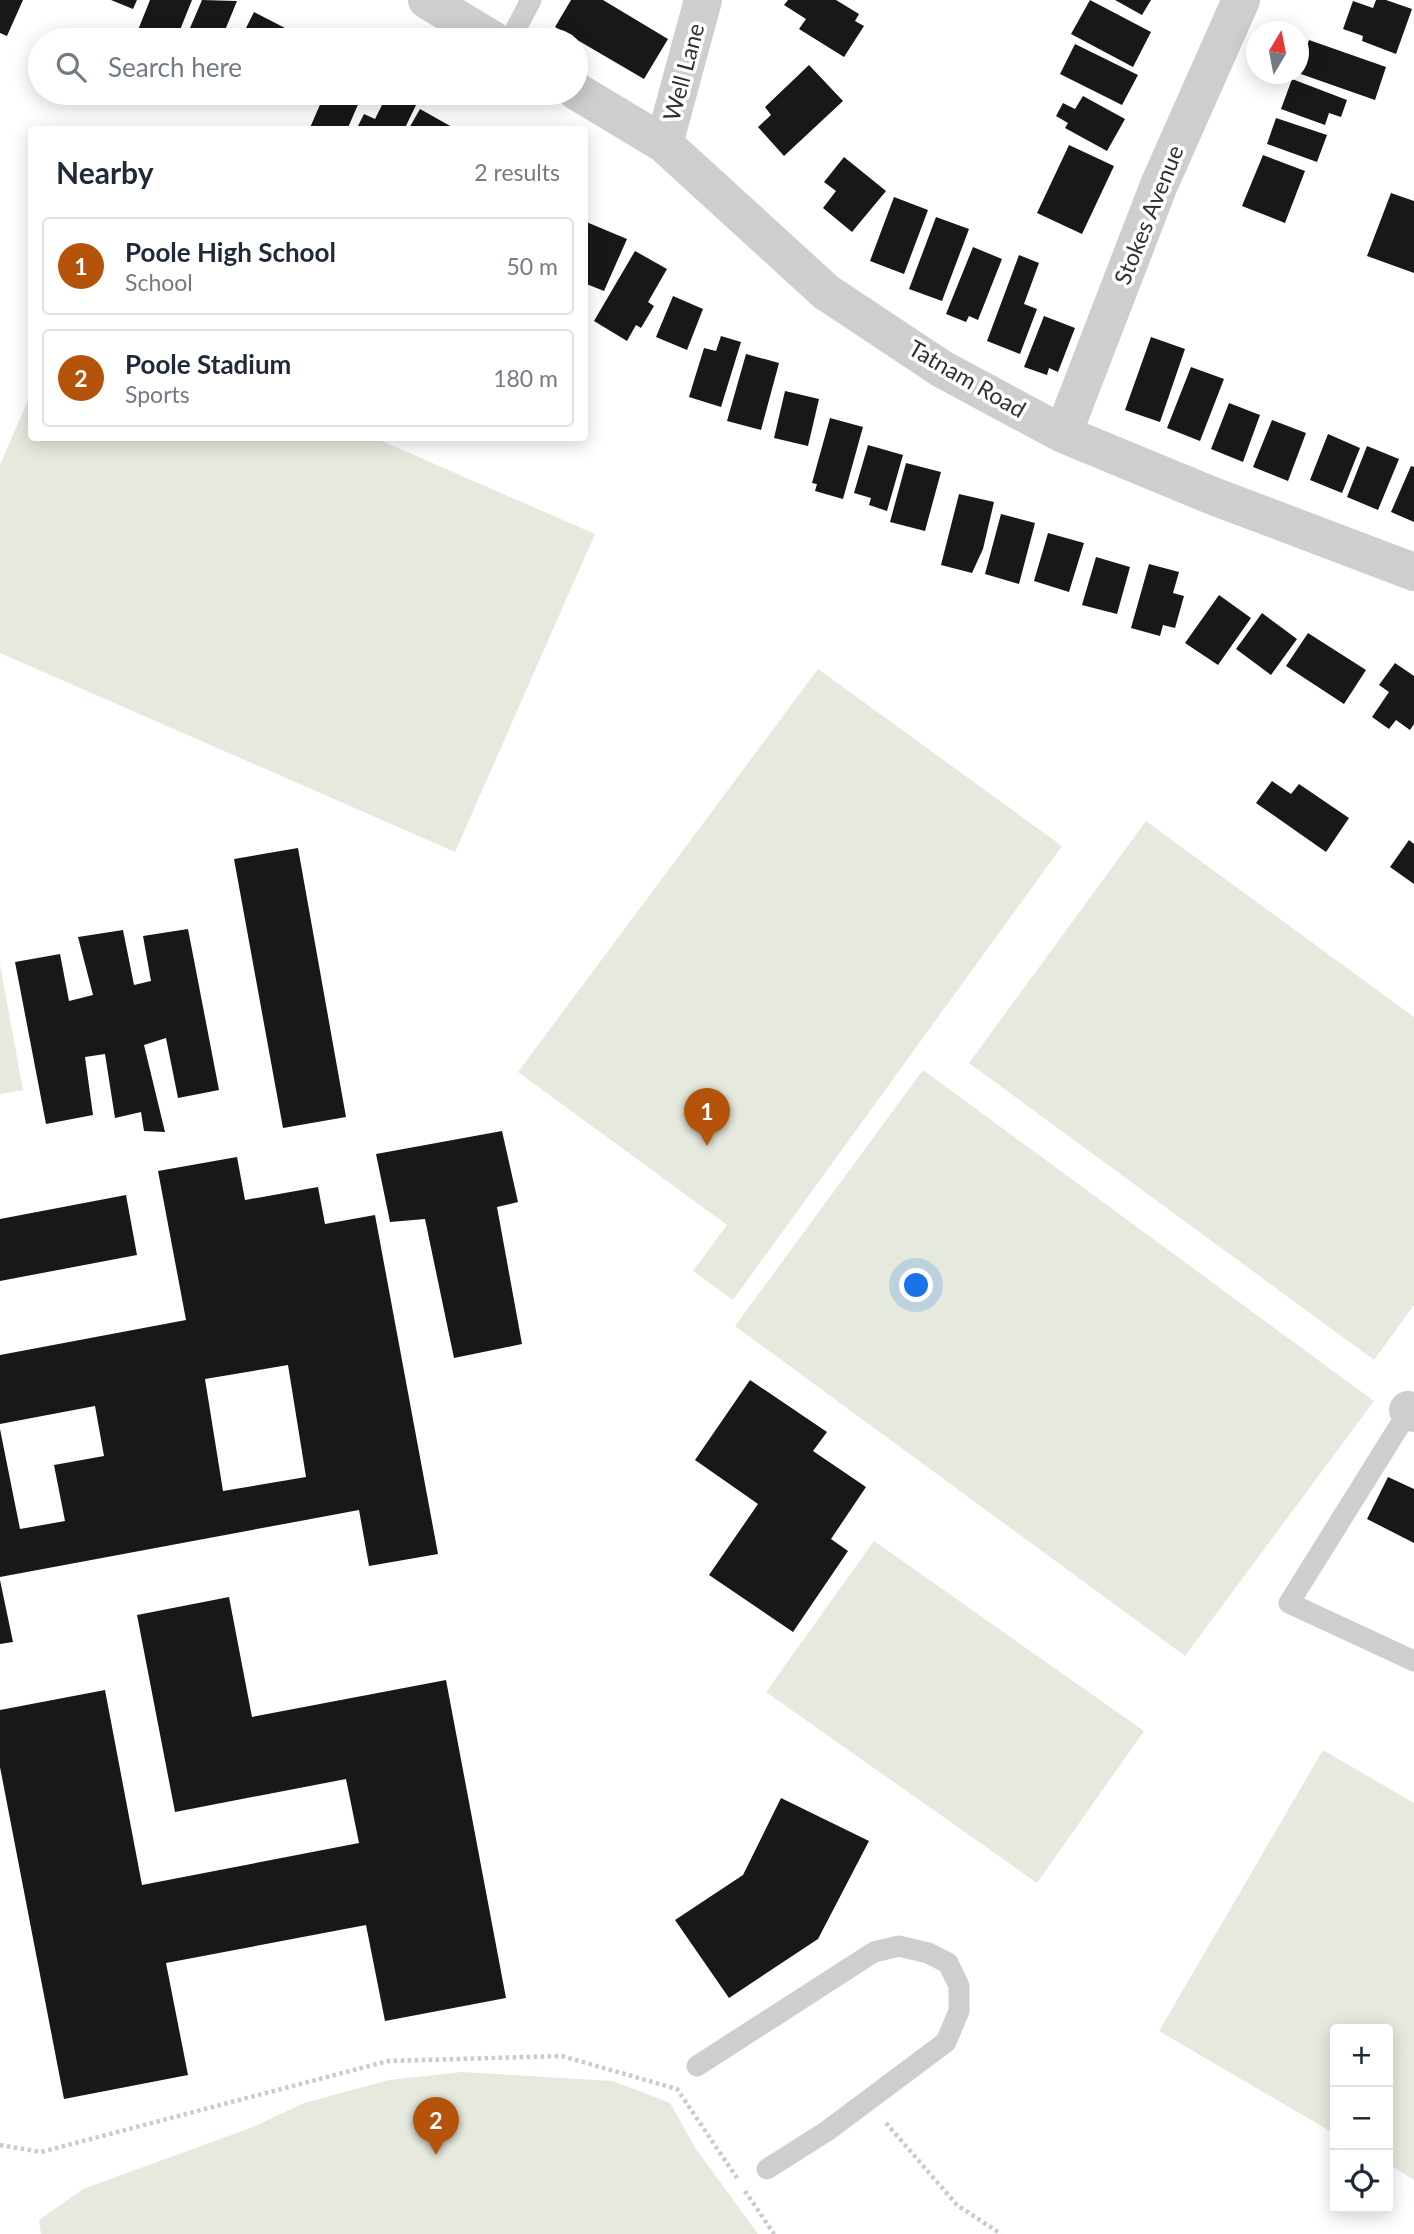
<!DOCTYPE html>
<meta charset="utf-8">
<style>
:root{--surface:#fff;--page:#f6f6f7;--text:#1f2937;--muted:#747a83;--line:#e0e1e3;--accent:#b45309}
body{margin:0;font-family:Lato,sans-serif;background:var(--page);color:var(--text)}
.controls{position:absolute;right:21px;bottom:21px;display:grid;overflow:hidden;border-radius:7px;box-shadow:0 4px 18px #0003}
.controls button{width:63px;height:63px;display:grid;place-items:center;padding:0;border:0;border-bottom:2px solid var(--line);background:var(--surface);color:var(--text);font:35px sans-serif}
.compass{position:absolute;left:1246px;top:21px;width:63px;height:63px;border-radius:50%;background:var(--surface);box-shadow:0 4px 18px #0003;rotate:10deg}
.you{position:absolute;left:917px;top:1286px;width:24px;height:24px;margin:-18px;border:5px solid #fff;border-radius:50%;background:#1a73e8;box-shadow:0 0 0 10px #1a73e833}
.badge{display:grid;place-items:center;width:46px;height:46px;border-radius:50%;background:var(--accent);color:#fff;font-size:23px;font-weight:700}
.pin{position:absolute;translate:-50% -58px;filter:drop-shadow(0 2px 4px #0008)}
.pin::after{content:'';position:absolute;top:37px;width:24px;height:21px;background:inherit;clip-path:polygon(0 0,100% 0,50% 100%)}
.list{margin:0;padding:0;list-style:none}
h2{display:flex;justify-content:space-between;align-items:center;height:91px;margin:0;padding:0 28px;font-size:30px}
h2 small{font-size:23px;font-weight:400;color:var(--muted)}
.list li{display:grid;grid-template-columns:46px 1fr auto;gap:21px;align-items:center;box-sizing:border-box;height:98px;margin:0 14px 14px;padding:0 14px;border:2px solid var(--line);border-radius:7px}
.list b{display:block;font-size:26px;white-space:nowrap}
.list p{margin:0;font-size:23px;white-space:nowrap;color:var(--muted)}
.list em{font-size:23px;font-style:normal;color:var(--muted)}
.icon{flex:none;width:38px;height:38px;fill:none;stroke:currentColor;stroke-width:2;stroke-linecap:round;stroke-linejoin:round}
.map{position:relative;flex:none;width:1414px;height:2234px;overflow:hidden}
.search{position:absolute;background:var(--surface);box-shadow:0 4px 18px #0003;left:28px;top:28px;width:560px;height:77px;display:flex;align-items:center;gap:18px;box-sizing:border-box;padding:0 24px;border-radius:38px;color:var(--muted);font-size:26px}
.panel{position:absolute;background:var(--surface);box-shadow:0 4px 18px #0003;left:28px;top:126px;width:560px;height:315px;border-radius:7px}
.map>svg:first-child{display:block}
.green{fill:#e6eade}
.building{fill:#181818;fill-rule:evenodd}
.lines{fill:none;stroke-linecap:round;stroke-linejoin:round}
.path{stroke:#cbcbcb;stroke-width:4.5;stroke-dasharray:3.5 3.5;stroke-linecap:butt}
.service{stroke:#cecece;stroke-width:21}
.minor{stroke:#cecece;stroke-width:38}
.labels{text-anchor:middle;stroke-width:7;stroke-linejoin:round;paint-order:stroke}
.street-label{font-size:23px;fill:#313131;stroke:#fff}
</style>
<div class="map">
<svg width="1414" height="2234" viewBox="0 0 1414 2234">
<rect width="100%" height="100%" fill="#fff"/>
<path class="green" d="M 31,393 L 32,438 L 375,438 L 595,534 L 455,852 L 0,653 L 0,465 Z
M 818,669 L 1062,846 L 733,1300 L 693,1271 L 727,1225 L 518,1072 Z
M 1146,821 L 1414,1017 L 1414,1305 L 1374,1360 L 969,1063 Z
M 0,964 L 23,1090 L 0,1094 Z
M 923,1070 L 1374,1401 L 1185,1656 L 735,1326 Z
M 874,1541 L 1144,1731 L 1037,1883 L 766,1692 Z
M 1323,1750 L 1414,1803 L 1414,2180 L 1388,2164 L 1388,2029 L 1335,2029 L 1335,2134 L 1159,2031 Z
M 462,2072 L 613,2081 L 670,2103 L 696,2149 L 758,2234 L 41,2234 L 39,2220 L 83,2189 L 253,2127 L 304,2103 L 389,2080 Z"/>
<path class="building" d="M 0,0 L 23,0 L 7,36 L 0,33 Z
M 111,0 L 137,0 L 133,9 Z
M 150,0 L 192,0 L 176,40 L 134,40 Z
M 202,0 L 237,1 L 221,40 L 199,40 L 187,35 Z
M 571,0 L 603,0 L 668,39 L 644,79 L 555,27 Z
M 788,0 L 836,0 L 859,14 L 855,21 L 864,26 L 844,57 L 799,29 L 806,19 L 784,5 Z
M 1090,0 L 1151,32 L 1133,67 L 1071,34 Z
M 1115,0 L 1151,0 L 1142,15 Z
M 1376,0 L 1386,0 L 1412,9 L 1396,54 L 1362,41 L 1363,36 L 1343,29 L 1353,1 L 1373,8 Z
M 254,12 L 285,28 L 279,40 L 240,40 Z
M 298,32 L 316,40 L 295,40 Z
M 1309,40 L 1386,67 L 1375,100 L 1298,73 Z
M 1075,44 L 1138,75 L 1122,105 L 1060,74 Z
M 809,65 L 843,101 L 784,156 L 758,127 L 771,115 L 765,107 Z
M 1292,79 L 1347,100 L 1341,117 L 1329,113 L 1325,125 L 1281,109 Z
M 325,93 L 363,93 L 347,130 L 309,130 Z
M 388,93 L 395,93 L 417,103 L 404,130 L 356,130 L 364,114 L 375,119 Z
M 1083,96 L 1125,119 L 1107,151 L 1065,128 L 1068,123 L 1056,116 L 1063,103 L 1075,109 Z
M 420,109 L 452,127 L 451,130 L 408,130 Z
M 1276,118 L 1327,135 L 1317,162 L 1267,144 Z
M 1069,145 L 1114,166 L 1082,234 L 1037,213 Z
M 1263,155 L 1305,171 L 1285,223 L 1242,206 Z
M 844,157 L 886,191 L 852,232 L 823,208 L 836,191 L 824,182 Z
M 1391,193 L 1414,201 L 1414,273 L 1367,256 Z
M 894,197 L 928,210 L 904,274 L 870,261 Z
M 936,217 L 969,229 L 942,301 L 909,289 Z
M 584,221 L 627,239 L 604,291 L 584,283 Z
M 973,247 L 1002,259 L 978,320 L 969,316 L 966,322 L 946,314 Z
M 635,251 L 667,269 L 648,302 L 654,306 L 641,328 L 636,325 L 627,341 L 594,321 Z
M 1019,255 L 1039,263 L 1024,304 L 1037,309 L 1020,354 L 987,341 Z
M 673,296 L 703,309 L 687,350 L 656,337 Z
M 1044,316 L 1075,328 L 1058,372 L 1049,368 L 1047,375 L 1024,367 Z
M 721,336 L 741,342 L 721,407 L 689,397 L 704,348 L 716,351 Z
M 1151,337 L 1185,349 L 1160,422 L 1125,410 Z
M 746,354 L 779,363 L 761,430 L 727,421 Z
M 1191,367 L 1224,379 L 1200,441 L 1167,428 Z
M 785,391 L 819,399 L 808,446 L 774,438 Z
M 1229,403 L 1260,415 L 1243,462 L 1211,449 Z
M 830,418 L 863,427 L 843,499 L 815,491 L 817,484 L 812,483 Z
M 1272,420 L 1306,433 L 1288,481 L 1253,467 Z
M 1328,434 L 1360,448 L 1342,493 L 1310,480 Z
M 868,445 L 903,455 L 887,511 L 869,505 L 871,498 L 854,493 Z
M 1367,446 L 1399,459 L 1378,510 L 1347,497 Z
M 906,463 L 941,472 L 925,531 L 890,522 Z
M 1411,466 L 1414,467 L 1414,522 L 1391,512 Z
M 959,494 L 994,502 L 983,549 L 972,573 L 941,565 Z
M 1001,514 L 1035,523 L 1019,584 L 985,574 Z
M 1048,533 L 1084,543 L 1069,592 L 1034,581 Z
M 1096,557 L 1130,567 L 1117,614 L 1082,605 Z
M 1149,564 L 1179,572 L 1173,593 L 1184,596 L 1175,628 L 1163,625 L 1160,636 L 1131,628 Z
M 1219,595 L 1251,618 L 1218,665 L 1185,643 Z
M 1262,613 L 1297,639 L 1271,675 L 1236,649 Z
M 1308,633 L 1366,670 L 1344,704 L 1286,666 Z
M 1395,663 L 1414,676 L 1414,724 L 1410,730 L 1396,720 L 1389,729 L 1372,717 L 1389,692 L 1379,685 Z
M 1272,781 L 1291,794 L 1299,784 L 1349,818 L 1326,852 L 1256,803 Z
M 1409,840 L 1414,844 L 1414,884 L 1390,867 Z
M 298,848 L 346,1117 L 283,1128 L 234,859 Z
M 188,929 L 219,1090 L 178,1098 L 166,1038 L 144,1045 L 165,1132 L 144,1131 L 141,1112 L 115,1118 L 105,1054 L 85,1057 L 93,1115 L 46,1124 L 15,962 L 60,954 L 69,1001 L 93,995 L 78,937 L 123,930 L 134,985 L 151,981 L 143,936 Z
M 502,1131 L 518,1202 L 497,1207 L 522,1344 L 454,1358 L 425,1219 L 390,1222 L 376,1154 Z
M 237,1157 L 245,1200 L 318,1187 L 325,1224 L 375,1215 L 438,1554 L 369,1566 L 359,1510 L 0,1577 L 0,1429 L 20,1529 L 65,1521 L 54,1465 L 104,1456 L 95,1406 L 0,1424 L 0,1355 L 186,1320 L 158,1171 ZM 288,1365 L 306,1477 L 223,1491 L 205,1379 Z
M 126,1195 L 137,1255 L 0,1281 L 0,1219 Z
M 750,1380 L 827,1432 L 813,1451 L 866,1487 L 831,1539 L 848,1551 L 793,1632 L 709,1575 L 758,1504 L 695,1460 Z
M 1388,1477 L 1414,1489 L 1414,1543 L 1367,1519 Z
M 0,1580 L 13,1642 L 0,1644 Z
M 229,1597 L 252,1717 L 446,1680 L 506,1998 L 385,2021 L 366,1925 L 166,1963 L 188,2075 L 64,2099 L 0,1767 L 0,1710 L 105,1690 L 142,1885 L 359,1843 L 346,1779 L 175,1812 L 137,1615 Z
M 781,1798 L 869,1841 L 818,1939 L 729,1998 L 675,1920 L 743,1875 Z"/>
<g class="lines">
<path class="path" d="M 886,2123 L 957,2205 L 1001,2234
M 0,2145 L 41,2152 L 388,2061 L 562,2056 L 677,2089 L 739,2181
M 745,2191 L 774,2234"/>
<path class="service" d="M 510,40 L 531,0
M 1413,1404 L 1289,1603 L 1414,1661
M 697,2066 L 874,1952 L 899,1946 L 928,1953 L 948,1963 L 959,1986 L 959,2011 L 946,2042 L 827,2131 L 767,2169"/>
<path class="minor" d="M 427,0 L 493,40
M 576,91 L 664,144 L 826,292 L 942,369 L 1063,434 L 1213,496 L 1414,572
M 664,144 L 703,0
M 1063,434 L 1159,185 L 1241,0
M 1408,1410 L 1414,1413"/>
</g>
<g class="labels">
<g class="street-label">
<text transform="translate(684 72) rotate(-75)" y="8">Well Lane</text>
<text transform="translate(1149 215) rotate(-68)" y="8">Stokes Avenue</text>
<text transform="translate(967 379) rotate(30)" y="8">Tatnam Road</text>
</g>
</g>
</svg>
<div class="controls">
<button>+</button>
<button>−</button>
<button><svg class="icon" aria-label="locate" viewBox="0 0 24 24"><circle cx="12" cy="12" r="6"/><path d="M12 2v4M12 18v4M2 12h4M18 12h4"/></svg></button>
</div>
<svg class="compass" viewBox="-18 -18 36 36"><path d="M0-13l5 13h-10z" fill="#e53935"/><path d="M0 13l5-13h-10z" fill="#747a83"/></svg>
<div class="you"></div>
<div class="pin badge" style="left:707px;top:1146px">1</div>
<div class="pin badge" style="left:436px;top:2155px">2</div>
<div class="search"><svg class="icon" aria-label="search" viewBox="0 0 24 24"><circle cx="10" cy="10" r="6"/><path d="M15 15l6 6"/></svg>Search here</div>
<section class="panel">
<h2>Nearby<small>2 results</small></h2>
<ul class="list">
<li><span class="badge">1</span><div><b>Poole High School</b><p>School</p></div><em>50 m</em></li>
<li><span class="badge">2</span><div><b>Poole Stadium</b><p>Sports</p></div><em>180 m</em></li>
</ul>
</section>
</div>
